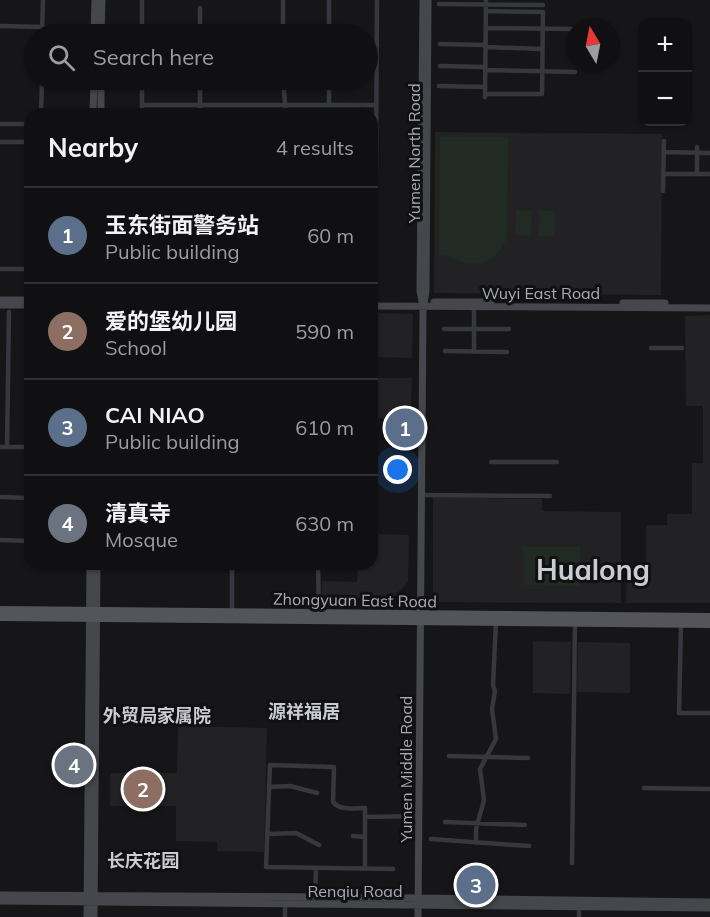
<!DOCTYPE html>
<meta charset="utf-8">
<style>
:root{--surface:#101012;--page:#1e1e20;--text:#f1f3f6;--muted:#9c9d9f;--line:#303032;--accent:#e6bb40}
body{margin:0;font-family:Mulish,"Noto Sans SC",sans-serif;background:var(--page);color:var(--text)}
.controls{position:absolute;right:18px;top:18px;display:grid;overflow:hidden;border-radius:12px;box-shadow:0 2px 4px #0004}
.controls button{width:54px;height:54px;display:grid;place-items:center;padding:0;border:0;border-bottom:2px solid var(--line);background:var(--surface);color:var(--text);font:30px sans-serif}
.compass{position:absolute;left:566px;top:18px;width:54px;height:54px;border-radius:50%;background:var(--surface);box-shadow:0 2px 4px #0004;rotate:350deg}
.you{position:absolute;left:398px;top:470px;width:21px;height:21px;margin:-15px;border:4px solid #fff;border-radius:50%;background:#1a73e8;box-shadow:0 0 0 9px #1a73e833}
.badge{display:grid;place-items:center;width:39px;height:39px;border-radius:50%;background:var(--accent);color:#fff;font-size:20px;font-weight:700}
.pin{position:absolute;translate:-50% -50%;border:3px solid #fff;box-shadow:0 2px 6px #0006}
.list{margin:0;padding:0;list-style:none}
h2{display:flex;justify-content:space-between;align-items:center;height:78px;margin:0;padding:0 24px;font-size:26px}
h2 small{font-size:20px;font-weight:400;color:var(--muted)}
.list li{display:grid;grid-template-columns:39px 1fr auto;gap:18px;align-items:center;box-sizing:border-box;height:96px;padding:0 24px;border-top:2px solid var(--line)}
.list b{display:block;font-size:22px;white-space:nowrap}
.list p{margin:0;font-size:20px;white-space:nowrap;color:var(--muted)}
.list em{font-size:20px;font-style:normal;color:var(--muted)}
.icon{flex:none;width:33px;height:33px;fill:none;stroke:currentColor;stroke-width:2;stroke-linecap:round;stroke-linejoin:round}
.map{position:relative;flex:none;width:710px;height:917px;overflow:hidden}
.search{position:absolute;background:var(--surface);box-shadow:0 2px 4px #0004;left:24px;top:24px;width:354px;height:66px;display:flex;align-items:center;gap:15px;box-sizing:border-box;padding:0 21px;border-radius:33px;color:var(--muted);font-size:22px}
.panel{position:absolute;background:var(--surface);box-shadow:0 2px 4px #0004;left:24px;top:108px;width:354px;height:462px;border-radius:18px}
.map>svg:first-child{display:block}
.built{fill:#222225}
.green{fill:#222a24}
.lines{fill:none;stroke-linecap:round;stroke-linejoin:round}
.street{stroke:#37383d;stroke-width:4.5}
.secondary{stroke:#45474c;stroke-width:7}
.primary{stroke:#54555b;stroke-width:8}
.labels{text-anchor:middle;stroke-width:6;stroke-linejoin:round;paint-order:stroke}
.street-label{font-size:16px;fill:#a9acb7;stroke:#111113}
.neighbourhood-label{font-size:18px;font-weight:bold;fill:#cacbd3;stroke:#111113}
.town-label{font-size:28px;font-weight:bold;fill:#cacbd3;stroke:#111113}
</style>
<div class="map">
<svg width="710" height="917" viewBox="0 0 710 917">
<rect width="100%" height="100%" fill="#161618"/>
<path class="built" d="M 435,132 L 662,134 L 661,295 L 434,293 Z
M 372,313 L 413,314 L 412,358 L 372,357 Z
M 710,315 L 710,603 L 626,603 L 627,565 L 646,565 L 646,525 L 667,525 L 667,514 L 692,514 L 692,463 L 703,463 L 703,406 L 686,406 L 685,316 Z
M 372,378 L 412,378 L 411,419 L 372,418 Z
M 433,497 L 542,499 L 542,511 L 621,512 L 621,603 L 433,602 Z
M 372,534 L 409,535 L 408,582 L 392,599 L 322,598 L 322,581 L 357,582 L 358,564 L 372,564 Z
M 533,641 L 571,642 L 570,694 L 533,693 Z
M 578,642 L 630,643 L 630,693 L 577,692 Z
M 178,726 L 267,728 L 264,852 L 217,851 L 217,842 L 176,841 L 176,806 L 110,806 L 110,773 L 177,773 Z"/>
<path class="green" d="M 277,108 L 280,114 L 204,114 L 204,109 Z
M 440,137 L 508,137 L 507,237 C 501,255 485,267 466,263 C 455,261 452,255 439,255 Z
M 516,210 L 532,211 L 531,236 L 515,235 Z
M 539,211 L 555,211 L 555,236 L 538,236 Z
M 523,547 L 580,547 L 580,586 L 523,585 Z"/>
<g class="lines">
<path class="street" d="M 283,0 L 283,34
M 439,4 L 543,5
M 0,26 L 42,27
M 486,28 L 574,29
M 42,34 L 43,0
M 142,34 L 142,0
M 200,34 L 200,8
M 329,34 L 329,0
M 440,44 L 485,45
M 485,47 L 542,49
M 440,66 L 485,67
M 485,70 L 575,72
M 283,80 L 286,114
M 329,80 L 329,105
M 439,86 L 485,87
M 485,94 L 542,94 L 543,12 L 486,11
M 485,97 L 486,0
M 142,105 L 376,105
M 41,114 L 42,80
M 142,114 L 142,80
M 200,114 L 200,80
M 0,124 L 30,124
M 0,142 L 30,142
M 664,152 L 710,153
M 372,170 L 376,170 L 377,0
M 663,174 L 710,174
M 697,174 L 697,147
M 663,191 L 664,141
M 0,269 L 30,269
M 444,329 L 509,329
M 651,348 L 682,348
M 445,351 L 507,352
M 474,351 L 474,307
M 0,447 L 30,447
M 7,447 L 9,312
M 491,462 L 557,462
M 421,495 L 550,496
M 0,497 L 30,498
M 0,540 L 30,541
M 232,564 L 232,612
M 318,564 L 319,613
M 681,624 L 679,713 L 710,713
M 449,756 L 528,758
M 269,787 L 290,786 L 317,793
M 644,788 L 710,789
M 365,817 L 419,816
M 445,822 L 525,825
M 268,834 L 296,833 L 319,845
M 353,836 L 365,837
M 431,839 L 529,846
M 476,843 L 476,829 L 484,800 L 480,769 L 496,739 L 492,709 L 495,691 L 493,685 L 496,621
M 572,863 L 575,621
M 365,868 L 365,808 C 355,808 340,811 333,802 L 334,767 L 270,765 L 266,867 L 393,869
M 315,897 L 316,868
M 579,908 L 579,917
M 285,917 L 285,902"/>
<path class="secondary" d="M 94,34 L 95,0
M 101,34 L 102,0
M 93,114 L 94,80
M 101,114 L 101,80
M 0,300 L 30,300
M 422,301 L 420,291 L 423,0
M 434,302 L 491,302
M 623,303 L 665,303
M 0,305 L 30,305
M 372,306 L 710,308
M 0,895 L 348,897 L 710,902
M 0,901 L 710,908
M 87,917 L 90,564
M 94,917 L 97,564
M 418,917 L 423,311 L 426,291 L 428,0"/>
<path class="primary" d="M 0,610 L 710,617
M 0,617 L 710,624"/>
</g>
<g class="labels">
<g class="street-label">
<text transform="translate(414 153) rotate(-90)" y="6">Yumen North Road</text>
<text x="541" y="299">Wuyi East Road</text>
<text transform="translate(355 600) rotate(1)" y="6">Zhongyuan East Road</text>
<text transform="translate(406 769) rotate(-90)" y="6">Yumen Middle Road</text>
<text x="355" y="897">Renqiu Road</text>
</g>
<g class="neighbourhood-label">
<text x="304" y="718">源祥福居</text>
<text x="157" y="722">外贸局家属院</text>
<text x="143" y="867">长庆花园</text>
</g>
<g class="town-label">
<text x="593" y="580">Hualong</text>
</g>
</g>
</svg>
<div class="controls">
<button>+</button>
<button>−</button>
</div>
<svg class="compass" viewBox="-18 -18 36 36"><path d="M0-13l5 13h-10z" fill="#e53935"/><path d="M0 13l5-13h-10z" fill="#9c9d9f"/></svg>
<div class="you"></div>
<div class="pin badge" style="left:405px;top:428px;background:#5c6f8a">1</div>
<div class="pin badge" style="left:143px;top:789px;background:#8d6e63">2</div>
<div class="pin badge" style="left:476px;top:885px;background:#5c6f8a">3</div>
<div class="pin badge" style="left:74px;top:765px;background:#6b7280">4</div>
<div class="search"><svg class="icon" aria-label="search" viewBox="0 0 24 24"><circle cx="10" cy="10" r="6"/><path d="M15 15l6 6"/></svg>Search here</div>
<section class="panel">
<h2>Nearby<small>4 results</small></h2>
<ul class="list">
<li><span class="badge" style="background:#5c6f8a">1</span><div><b>玉东街面警务站</b><p>Public building</p></div><em>60 m</em></li>
<li><span class="badge" style="background:#8d6e63">2</span><div><b>爱的堡幼儿园</b><p>School</p></div><em>590 m</em></li>
<li><span class="badge" style="background:#5c6f8a">3</span><div><b>CAI NIAO</b><p>Public building</p></div><em>610 m</em></li>
<li><span class="badge" style="background:#6b7280">4</span><div><b>清真寺</b><p>Mosque</p></div><em>630 m</em></li>
</ul>
</section>
</div>
